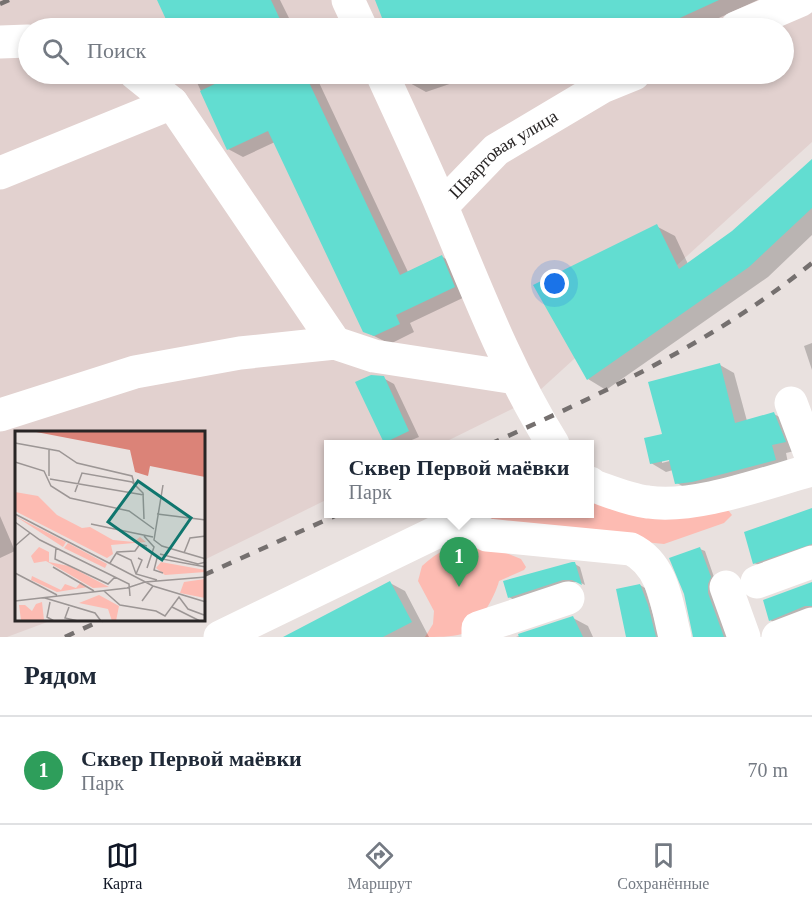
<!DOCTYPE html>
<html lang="ru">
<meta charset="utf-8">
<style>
:root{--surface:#fff;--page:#f6f6f7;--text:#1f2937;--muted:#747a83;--line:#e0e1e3;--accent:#111827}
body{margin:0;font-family:"Times New Roman",serif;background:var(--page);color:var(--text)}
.you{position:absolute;left:555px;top:284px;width:21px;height:21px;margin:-15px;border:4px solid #fff;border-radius:50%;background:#1a73e8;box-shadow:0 0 0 9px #1a73e833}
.badge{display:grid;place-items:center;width:39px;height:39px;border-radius:50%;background:var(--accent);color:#fff;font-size:20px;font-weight:700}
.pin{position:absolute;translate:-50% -50px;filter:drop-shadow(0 2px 3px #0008)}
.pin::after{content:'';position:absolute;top:32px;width:21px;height:18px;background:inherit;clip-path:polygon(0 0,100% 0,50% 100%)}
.popup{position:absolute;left:324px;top:440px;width:270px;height:78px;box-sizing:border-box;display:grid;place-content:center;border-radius:0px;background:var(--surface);filter:drop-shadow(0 2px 4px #0005);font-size:20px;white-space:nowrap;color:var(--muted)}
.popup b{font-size:22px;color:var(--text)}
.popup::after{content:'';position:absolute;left:50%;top:100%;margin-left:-12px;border:12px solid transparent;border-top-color:var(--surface)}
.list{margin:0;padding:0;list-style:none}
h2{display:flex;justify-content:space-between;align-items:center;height:78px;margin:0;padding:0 24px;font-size:26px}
h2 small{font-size:20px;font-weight:400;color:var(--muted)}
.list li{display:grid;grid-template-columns:39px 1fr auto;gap:18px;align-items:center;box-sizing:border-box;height:108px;padding:0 24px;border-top:2px solid var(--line)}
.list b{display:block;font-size:22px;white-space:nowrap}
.list p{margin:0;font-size:20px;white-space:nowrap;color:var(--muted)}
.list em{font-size:20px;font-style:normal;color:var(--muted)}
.icon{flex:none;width:33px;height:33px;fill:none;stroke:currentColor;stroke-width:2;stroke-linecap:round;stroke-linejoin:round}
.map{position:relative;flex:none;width:812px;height:637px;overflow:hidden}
.search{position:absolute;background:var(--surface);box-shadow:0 3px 9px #0003;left:18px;right:18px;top:18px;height:66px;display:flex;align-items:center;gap:15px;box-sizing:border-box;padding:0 21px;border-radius:33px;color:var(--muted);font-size:22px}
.sheet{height:186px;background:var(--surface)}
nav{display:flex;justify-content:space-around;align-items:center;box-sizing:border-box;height:84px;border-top:2px solid var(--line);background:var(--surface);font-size:16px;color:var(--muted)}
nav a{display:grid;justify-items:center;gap:3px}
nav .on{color:var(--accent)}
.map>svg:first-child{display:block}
.built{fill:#e2d1cf;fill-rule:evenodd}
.green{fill:#fdbbb2}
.shadow{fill:#0003;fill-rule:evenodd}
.building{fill:#62ddd1}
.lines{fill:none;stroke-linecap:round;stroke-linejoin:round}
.minor{stroke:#fff;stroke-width:33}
.rail{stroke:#75706f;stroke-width:4.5;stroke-dasharray:10 10;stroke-linecap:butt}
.labels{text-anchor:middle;stroke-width:6;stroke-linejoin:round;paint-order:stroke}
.street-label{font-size:18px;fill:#282525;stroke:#fff}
.inset-road{fill:none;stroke:#9c9695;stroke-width:1.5}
.view{fill:#0f766e;fill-opacity:0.15;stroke:#0f766e;stroke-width:3}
.inset-edge{fill:none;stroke:#282525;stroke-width:3}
</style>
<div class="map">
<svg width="812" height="637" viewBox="0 0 812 637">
<rect width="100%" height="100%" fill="#e9e1df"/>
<path class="built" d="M 0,0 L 812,0 L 812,142 L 528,401 L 441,444 L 328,444 L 328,499 L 204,560 L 204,433 L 16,433 L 16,620 L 50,621 L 7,637 L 0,637 ZM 28,28 L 784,28 L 784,74 L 28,74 Z"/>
<path class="green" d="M 590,497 L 728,510 L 732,515 L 724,523 L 664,544 L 497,527 L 482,518 L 490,514 L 590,514 Z
M 476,541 L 521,559 L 526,567 L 524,570 L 499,581 C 495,597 478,627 462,634 C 451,637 437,637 425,637 L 433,624 L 434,611 L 418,581 L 422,566 C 437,552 456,542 476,541 Z"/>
<path class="shadow" d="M 159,0 L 280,0 L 294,28 L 172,28 Z
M 377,0 L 758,0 L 697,28 L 388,28 Z
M 193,74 L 315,74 L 408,272 L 441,256 L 456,265 L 469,295 L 410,323 L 414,332 L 390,344 L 364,331 L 275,142 L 243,157 L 228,149 Z
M 405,74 L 479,74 L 426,92 L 408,82 Z
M 812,161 L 812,235 L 768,277 L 606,390 L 588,379 L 656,226 L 675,236 L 688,264 L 733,233 Z
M 812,343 L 812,370 L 804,346 Z
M 720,365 L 734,373 L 747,421 L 774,414 L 789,422 L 799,450 L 786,453 L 789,468 L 691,491 L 677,483 L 673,470 L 666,472 L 651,463 L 664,435 ZM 677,459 L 662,463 L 662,460 Z
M 383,378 L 394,384 L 419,437 L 402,444 L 390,444 L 385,442 Z
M 812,509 L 812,546 L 759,565 L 754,563 Z
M 0,516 L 15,551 L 0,558 Z
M 700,549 L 705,551 L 715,580 L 727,637 L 697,637 Z
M 575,564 L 580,567 L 585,585 L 579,582 L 568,582 L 514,600 L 509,597 Z
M 390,583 L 405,591 L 429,637 L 287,637 Z
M 812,584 L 812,608 L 775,623 L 770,620 Z
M 640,585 L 645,588 L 660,637 L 628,637 Z
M 573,618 L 588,626 L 593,637 L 516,637 Z"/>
<path class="building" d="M 157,0 L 271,0 L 284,28 L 170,28 Z
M 375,0 L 719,0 L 658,28 L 386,28 Z
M 215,74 L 305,74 L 400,275 L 442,255 L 455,287 L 396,315 L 400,324 L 374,336 L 363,332 L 268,131 L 227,150 L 200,91 L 219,82 Z
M 403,74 L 433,74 L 407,83 Z
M 812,159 L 812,208 L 749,267 L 587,380 L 533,285 L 657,224 L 679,269 L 732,231 Z
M 720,363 L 735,423 L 774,412 L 786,442 L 772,445 L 776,460 L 692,482 L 675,484 L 669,460 L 650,464 L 644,438 L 662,434 L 648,382 Z
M 371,375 L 384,376 L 409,431 L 384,443 L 355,382 Z
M 812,508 L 812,544 L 753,564 L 744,532 Z
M 700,547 L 711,577 L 708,584 L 708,593 L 724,637 L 693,637 L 684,594 L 669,558 Z
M 572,562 L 575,562 L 582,585 L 572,580 L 563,580 L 508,598 L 503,581 Z
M 390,581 L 412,622 L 383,637 L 283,637 Z
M 812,582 L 812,606 L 805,606 L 769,621 L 763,600 Z
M 640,584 L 648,605 L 656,637 L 626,637 L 616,589 Z
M 573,616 L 583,637 L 519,637 L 518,634 Z"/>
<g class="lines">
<g class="minor">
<path d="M 348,0 L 361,28"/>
<path d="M 736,28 L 801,0"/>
<path d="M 0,42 L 28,41"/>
<path d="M 136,74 L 172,103 L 335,343"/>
<path d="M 382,74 C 402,118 423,162 442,207 C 476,288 507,370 553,444"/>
<path d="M 0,173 L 172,103"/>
<path id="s1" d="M 442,206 L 496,150 L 602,87 L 634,74"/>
<path d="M 791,403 L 812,459"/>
<path d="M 0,415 L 135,372 L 240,353 L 335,343 L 374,356 L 516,378"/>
<path d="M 590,483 L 594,486 C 611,492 630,500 648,502 C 696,509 764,483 812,470"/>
<path d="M 460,521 L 487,535 L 631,549 C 664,565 667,606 675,637"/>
<path d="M 757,582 L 812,562"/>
<path d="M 726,587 L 744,637"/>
<path d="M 220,637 L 474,514"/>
<path d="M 478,637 L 478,628 L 568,598"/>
<path d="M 778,637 L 812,624"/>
</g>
<path class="rail" d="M 0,4 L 9,0
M 490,444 C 602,394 717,340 812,263
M 204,575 L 339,514
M 65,637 L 102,620"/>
</g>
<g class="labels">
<g class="street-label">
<text dy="6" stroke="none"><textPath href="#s1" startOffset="81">Швартовая улица</textPath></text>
</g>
</g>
<g transform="translate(15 431)">
<rect width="190" height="190" fill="#e9e1df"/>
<path d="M 0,61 L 23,65 L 42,84 L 67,97 L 75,96 L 98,109 L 119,111 L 125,106 L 131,111 L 96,114 L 98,123 L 92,127 L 0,80 ZM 0,85 L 51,111 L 48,116 ZM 53,112 L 92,133 L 90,137 L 49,117 ZM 24,116 L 34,121 L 34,131 L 54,135 L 94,156 L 78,157 L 31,130 L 19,132 L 16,125 ZM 146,131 L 190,139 L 190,141 L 150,144 L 141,137 ZM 17,145 L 46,159 L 50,153 L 61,157 L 66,151 L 73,156 L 42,161 L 16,149 ZM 190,148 L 190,167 L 165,162 L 169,151 ZM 84,164 L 104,175 L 101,190 L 97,190 L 93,178 L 64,172 ZM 27,171 L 29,189 L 6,189 L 4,174 L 10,174 L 17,180 L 21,173 Z" fill="#fdbbb2"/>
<path d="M 16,0 L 190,0 L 190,46 L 135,35 L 133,45 L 120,41 L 115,19 Z" fill="#db8378"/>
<path class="inset-road" d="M 0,12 L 44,20 L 62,32 L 117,45 L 119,52M 0,31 L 29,40 L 36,55 L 55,67 L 114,80 L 139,98M 34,45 L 34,18M 35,48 L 129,64M 148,54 L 139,109 L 147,115 L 191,128M 60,61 L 67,42 L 117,51 L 128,62 L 129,88M 0,83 L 138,155 L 191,171M 142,83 L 191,89M 0,91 L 25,109 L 114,153 L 115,165M 76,93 L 138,106M 129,105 L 139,116 L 132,137M 0,115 L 15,102M 41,117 L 40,128 L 93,153 L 100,146M 101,122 L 116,129 L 121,143 L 142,149M 169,122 L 175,107 L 191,105M 145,123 L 183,133 L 191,131M 95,132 L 102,121 L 120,120 L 125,113 L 132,115M 38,136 L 79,160M 0,142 L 42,164M 148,142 L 139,139 L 142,127 L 191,136M 121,143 L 127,129 L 123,127M 89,160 L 105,174 L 141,180 L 150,185 L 164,166 L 173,178 L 189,184M 30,167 L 80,182 L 86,190M 0,170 L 112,157 L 130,151 L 191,146M 127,170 L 138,155M 35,171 L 32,186 L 39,190M 54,176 L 50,187 L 63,190M 157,176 L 185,190"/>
<path class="view" d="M 123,50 L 176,87 L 147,129 L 93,91 Z"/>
<rect width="190" height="190" class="inset-edge"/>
</g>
</svg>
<div class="you"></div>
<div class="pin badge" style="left:459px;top:587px;background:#2e9e5b">1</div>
<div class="popup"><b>Сквер Первой маёвки</b>Парк</div>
<div class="search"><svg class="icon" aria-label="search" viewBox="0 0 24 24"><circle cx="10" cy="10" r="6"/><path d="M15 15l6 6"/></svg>Поиск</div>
</div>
<section class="sheet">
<h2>Рядом<small></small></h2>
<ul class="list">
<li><span class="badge" style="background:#2e9e5b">1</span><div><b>Сквер Первой маёвки</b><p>Парк</p></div><em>70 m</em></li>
</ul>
</section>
<nav>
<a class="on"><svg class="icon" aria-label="map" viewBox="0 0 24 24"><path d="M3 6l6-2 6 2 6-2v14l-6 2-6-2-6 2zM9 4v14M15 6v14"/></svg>Карта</a>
<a><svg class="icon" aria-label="directions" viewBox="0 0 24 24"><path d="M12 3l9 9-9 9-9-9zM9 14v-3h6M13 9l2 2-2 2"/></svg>Маршрут</a>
<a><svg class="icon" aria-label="saved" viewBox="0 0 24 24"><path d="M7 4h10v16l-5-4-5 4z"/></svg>Сохранённые</a>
</nav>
